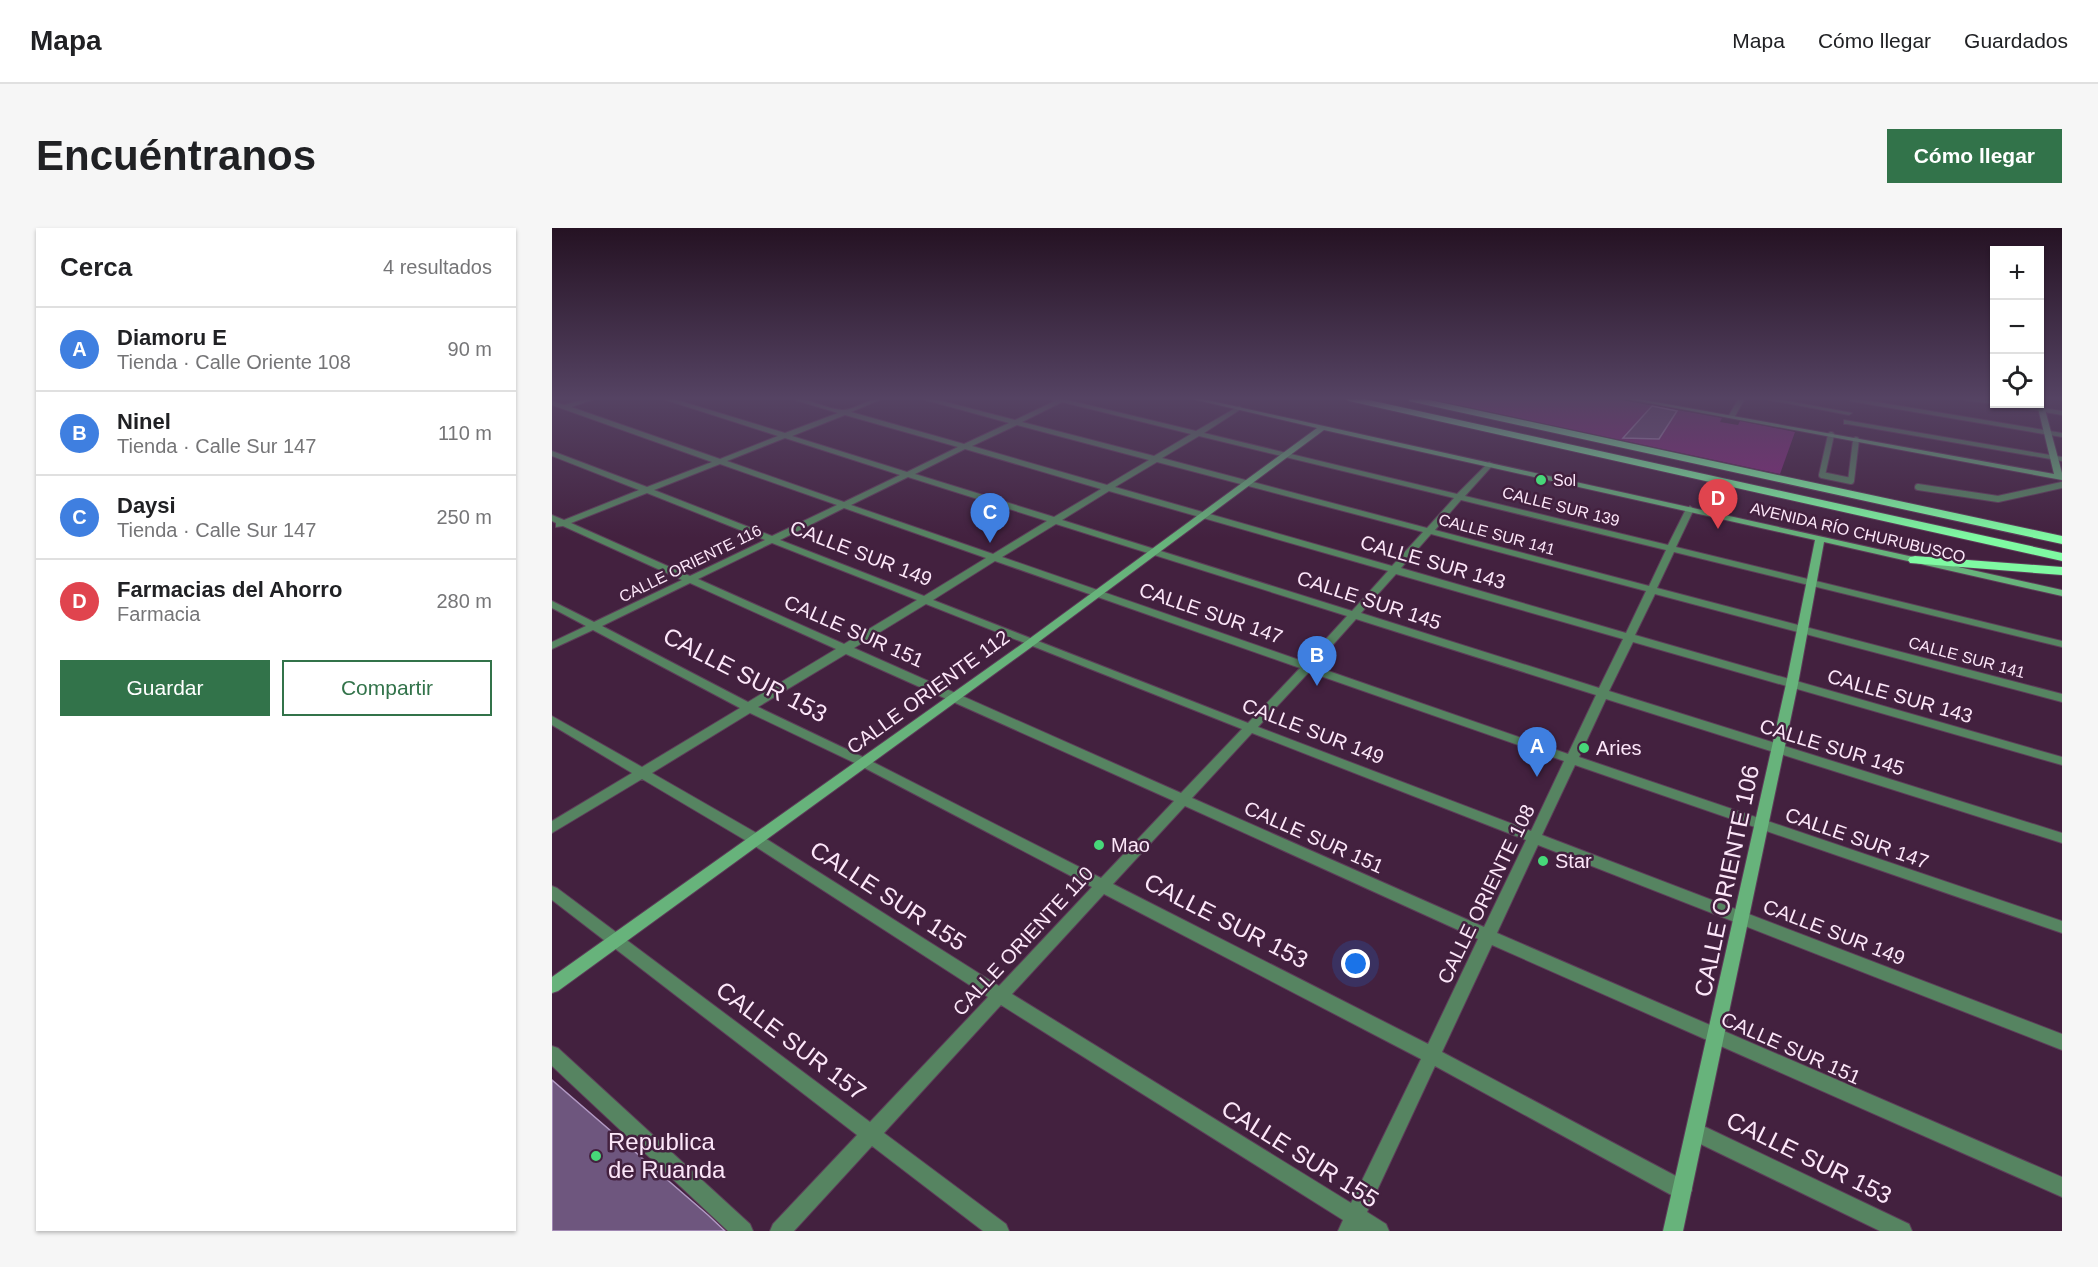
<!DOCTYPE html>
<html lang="es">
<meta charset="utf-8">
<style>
:root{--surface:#fff;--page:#f6f6f6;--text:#202124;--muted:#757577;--line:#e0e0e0;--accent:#32734a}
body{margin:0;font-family:Arial,sans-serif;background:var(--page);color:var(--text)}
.controls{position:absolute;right:18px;top:18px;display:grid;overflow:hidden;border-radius:0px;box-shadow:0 2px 4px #0004}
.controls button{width:54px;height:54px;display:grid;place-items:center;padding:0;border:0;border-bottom:2px solid var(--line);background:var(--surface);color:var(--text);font:30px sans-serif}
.you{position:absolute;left:804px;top:736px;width:21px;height:21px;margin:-15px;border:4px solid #fff;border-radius:50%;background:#1a73e8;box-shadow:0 0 0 9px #1a73e833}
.badge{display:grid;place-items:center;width:39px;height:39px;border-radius:50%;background:var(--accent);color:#fff;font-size:20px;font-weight:700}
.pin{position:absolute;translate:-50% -50px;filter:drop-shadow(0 2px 3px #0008)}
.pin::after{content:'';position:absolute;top:32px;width:21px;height:18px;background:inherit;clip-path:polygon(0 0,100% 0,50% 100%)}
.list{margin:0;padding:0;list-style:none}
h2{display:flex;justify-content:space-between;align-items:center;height:78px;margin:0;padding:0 24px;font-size:26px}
h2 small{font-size:20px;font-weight:400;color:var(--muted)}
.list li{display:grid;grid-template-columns:39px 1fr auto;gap:18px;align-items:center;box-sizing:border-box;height:84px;padding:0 24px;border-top:2px solid var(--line)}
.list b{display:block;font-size:22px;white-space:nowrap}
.list p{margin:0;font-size:20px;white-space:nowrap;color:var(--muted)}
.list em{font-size:20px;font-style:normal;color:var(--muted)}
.actions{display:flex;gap:12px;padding:18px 24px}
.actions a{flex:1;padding:14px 0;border:2px solid var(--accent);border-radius:0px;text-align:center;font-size:21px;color:var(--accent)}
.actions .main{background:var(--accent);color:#fff}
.icon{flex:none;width:33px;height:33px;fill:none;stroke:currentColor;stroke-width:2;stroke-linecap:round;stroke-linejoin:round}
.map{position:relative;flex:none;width:1510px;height:1003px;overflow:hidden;border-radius:0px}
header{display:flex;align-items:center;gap:36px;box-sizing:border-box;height:84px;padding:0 30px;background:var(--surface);border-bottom:2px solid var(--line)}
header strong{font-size:28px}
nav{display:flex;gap:33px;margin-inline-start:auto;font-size:21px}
.intro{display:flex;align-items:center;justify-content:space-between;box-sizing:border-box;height:144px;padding:0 36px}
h1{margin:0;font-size:42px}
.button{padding:15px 27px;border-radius:0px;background:var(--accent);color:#fff;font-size:21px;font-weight:700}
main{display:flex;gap:36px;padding:0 36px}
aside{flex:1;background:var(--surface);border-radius:0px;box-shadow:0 2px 4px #0004}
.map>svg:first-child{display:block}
.green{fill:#832a7c}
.building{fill:#6e567e;stroke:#b198c3;stroke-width:1.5}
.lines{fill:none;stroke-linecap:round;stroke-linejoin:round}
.lane-casing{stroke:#5d3d59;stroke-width:8}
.street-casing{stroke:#5d3d59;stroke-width:2}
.secondary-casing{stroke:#5d3d59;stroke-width:2}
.highway-casing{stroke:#5d3d59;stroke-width:2}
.lane{stroke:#568461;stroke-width:6}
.street{fill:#568461;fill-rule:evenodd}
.secondary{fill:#67b37b;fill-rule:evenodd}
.highway{fill:#7ff9a2;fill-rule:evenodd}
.poi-dot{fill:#47d779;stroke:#43213f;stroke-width:2}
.labels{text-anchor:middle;stroke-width:5;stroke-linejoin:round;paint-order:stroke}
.far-poi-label{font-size:16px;fill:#fce6f9;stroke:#43213f;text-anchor:start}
.far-street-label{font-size:16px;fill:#fce6f9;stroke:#43213f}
.street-label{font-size:20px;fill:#fce6f9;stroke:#43213f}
.poi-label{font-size:20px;fill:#fce6f9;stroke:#43213f;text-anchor:start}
.near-street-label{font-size:24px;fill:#fce6f9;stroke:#43213f}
.near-poi-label{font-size:24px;fill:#fce6f9;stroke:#43213f;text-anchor:start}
</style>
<header>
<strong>Mapa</strong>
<nav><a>Mapa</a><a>Cómo llegar</a><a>Guardados</a></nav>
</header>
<div class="intro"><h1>Encuéntranos</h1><a class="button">Cómo llegar</a></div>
<main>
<aside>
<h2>Cerca<small>4 resultados</small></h2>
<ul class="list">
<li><span class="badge" style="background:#3f7fe0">A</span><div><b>Diamoru E</b><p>Tienda · Calle Oriente 108</p></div><em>90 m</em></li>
<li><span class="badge" style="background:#3f7fe0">B</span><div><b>Ninel</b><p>Tienda · Calle Sur 147</p></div><em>110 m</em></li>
<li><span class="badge" style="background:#3f7fe0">C</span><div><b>Daysi</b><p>Tienda · Calle Sur 147</p></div><em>250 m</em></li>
<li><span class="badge" style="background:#e0444e">D</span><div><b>Farmacias del Ahorro</b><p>Farmacia</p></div><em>280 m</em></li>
</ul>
<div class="actions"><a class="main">Guardar</a><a>Compartir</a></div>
</aside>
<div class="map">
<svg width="1510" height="1003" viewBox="0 0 1510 1003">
<rect width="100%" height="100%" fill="#43213f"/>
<path class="green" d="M 873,170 L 1058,170 L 1170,190 L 1168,194 L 1186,197 L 1188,193 L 1243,204 L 1228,246 Z"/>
<path class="building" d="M 1100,178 L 1125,183 L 1107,211 L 1071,210 Z
M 0,852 L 156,987 L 173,1003 L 0,1003 Z"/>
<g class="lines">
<defs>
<path id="lane" d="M 1279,207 L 1270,247 L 1299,253 L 1304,212
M 1366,259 L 1446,271 L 1510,257"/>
<path id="street" d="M 38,170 L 46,170 L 19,179 L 168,231 L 226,208 L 111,171 L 110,170 L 118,170 L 233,205 L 286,185 L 240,171 L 239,170 C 257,170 273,181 291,182 C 303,182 317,170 332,170 L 299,184 L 412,216 L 457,195 L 370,171 L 369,170 L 378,170 L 463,192 L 503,173 L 497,170 L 514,170 L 515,172 L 644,203 L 687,178 L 690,180 L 689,181 L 652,205 L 905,266 L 937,234 L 941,236 L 940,238 L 913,268 L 1116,317 L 1134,281 L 1138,278 L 1142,281 L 1124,319 L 1510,413 L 1510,419 L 1122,324 L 1105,360 L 1510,466 L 1510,474 L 1103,366 L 1083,407 L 1510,529 L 1510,537 L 1081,414 L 1057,463 L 1510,605 L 1510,615 L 1054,471 L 1027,529 L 1510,693 L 1510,705 L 1023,537 L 990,607 L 1510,806 L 1510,822 L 986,617 L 945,705 L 1510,949 L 1510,969 L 940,717 L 890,824 L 1137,955 L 1140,962 L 1137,969 L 1130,972 L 1123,969 L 883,838 L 815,984 L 834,996 L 837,1003 L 786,1003 L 791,992 L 449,777 L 332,905 L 454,996 L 457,1003 L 431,1003 L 320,918 L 242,1003 L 218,1003 L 221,996 L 305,907 L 0,672 L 0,658 L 5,660 L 318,894 L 436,769 L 198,615 L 90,551 L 0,605 L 0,593 L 80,545 L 0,497 L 0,488 L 90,539 L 188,480 L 41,402 L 0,421 L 0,414 L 34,398 L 0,380 L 0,373 L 42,394 L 130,352 L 11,298 L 4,299 L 4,295 L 0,293 L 0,287 L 12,292 L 87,262 L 0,228 L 0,223 L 95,259 L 160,234 L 0,177 L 0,173 L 12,177 ZM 510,174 L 639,206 L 602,228 L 470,194 ZM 293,187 L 406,219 L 355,244 L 240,208 ZM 465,197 L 597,232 L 555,257 L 420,218 ZM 647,208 L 902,270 L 875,300 L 610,230 ZM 233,210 L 348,247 L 292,274 L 175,233 ZM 413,221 L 549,261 L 502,289 L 363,246 ZM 605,234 L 871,304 L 840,338 L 563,259 ZM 168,236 L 285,277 L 220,308 L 102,262 ZM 356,249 L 495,293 L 441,326 L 299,277 ZM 557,263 L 836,343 L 800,383 L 510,292 ZM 95,265 L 213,312 L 138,348 L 19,295 ZM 909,272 L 1114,322 L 1097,358 L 883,302 ZM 292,280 L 434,330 L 372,368 L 228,312 ZM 504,296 L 795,388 L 753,434 L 450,329 ZM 879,306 L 1094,363 L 1074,405 L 849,340 ZM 220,315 L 365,372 L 292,416 L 146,351 ZM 443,333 L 748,440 L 696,495 L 381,372 ZM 844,346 L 1071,411 L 1047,460 L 809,385 ZM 138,355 L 284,421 L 196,474 L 50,398 ZM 374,376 L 690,501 L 629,565 L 302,420 ZM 804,391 L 1044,467 L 1016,526 L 762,438 ZM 294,426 L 622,573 L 549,650 L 315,531 L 206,479 ZM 757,444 L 1012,533 L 979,603 L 706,499 ZM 198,485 L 307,537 L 540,659 L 447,758 L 208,607 L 100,545 ZM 700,505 L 974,612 L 932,699 L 640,570 ZM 633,578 L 926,711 L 876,816 L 561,656 ZM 552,666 L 869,831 L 799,975 L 460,766 Z
M 1187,170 L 1193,170 L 1182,190 L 1178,190 L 1176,189 Z
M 1207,170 L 1219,170 L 1300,185 L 1297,187 Z
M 1300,170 L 1510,205 L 1510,209 L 1298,173 L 1298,171 Z
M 1409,170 L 1442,172 L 1444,176 L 1412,172 Z
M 1447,176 L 1460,176 L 1510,183 L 1510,187 Z
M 1292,192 L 1510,229 L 1510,233 L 1295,196 L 1292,196 Z
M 0,818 L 6,820 L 198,996 L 201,1003 L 176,1003 L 0,838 Z
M 1143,894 L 1357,996 L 1360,1003 L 1328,1003 L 1136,910 L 1134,903 L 1136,896 Z"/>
<path id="secondary" d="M 636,170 L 646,170 L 1510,362 L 1510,368 L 1272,314 L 1246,456 L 1131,1003 L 1111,1003 L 1234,456 L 1263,312 L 772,202 L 485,415 L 6,763 L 0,765 L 0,749 L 477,411 L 765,200 Z
M 1070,170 L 1081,170 L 1502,246 L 1485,176 L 1488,176 L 1488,172 L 1491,174 L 1510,245 L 1510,252 Z"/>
<path id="highway" d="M 792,170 L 808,170 L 1510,325 L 1510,333 L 797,173 Z
M 857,170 L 868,170 L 1510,308 L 1510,316 L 861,174 L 857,173 Z
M 1363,328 L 1510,339 L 1510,347 L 1358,335 L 1356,332 L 1358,329 Z"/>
</defs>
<use href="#lane" class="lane-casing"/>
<use href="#street" class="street-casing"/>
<use href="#secondary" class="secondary-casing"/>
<use href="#highway" class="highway-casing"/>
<use href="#lane" class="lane"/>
<use href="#street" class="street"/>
<use href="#secondary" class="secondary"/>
<use href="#highway" class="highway"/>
</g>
<linearGradient id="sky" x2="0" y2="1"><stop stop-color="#251223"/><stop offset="0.55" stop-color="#554363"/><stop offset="1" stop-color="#554363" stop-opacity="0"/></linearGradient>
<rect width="1510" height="310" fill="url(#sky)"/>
<g class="poi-dot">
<circle cx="989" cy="252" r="6"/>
<circle cx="1032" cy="520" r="6"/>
<circle cx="547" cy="617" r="6"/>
<circle cx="991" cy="633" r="6"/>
<circle cx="44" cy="928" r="6"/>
</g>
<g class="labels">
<g class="far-poi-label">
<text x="1001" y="258">Sol</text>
</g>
<g class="far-street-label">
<text transform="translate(1009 278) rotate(14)" y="6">CALLE SUR 139</text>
<text transform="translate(1306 304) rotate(13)" y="6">AVENIDA RÍO CHURUBUSCO</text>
<text transform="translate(945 306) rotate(15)" y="6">CALLE SUR 141</text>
<text transform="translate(138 335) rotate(-26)" y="6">CALLE ORIENTE 116</text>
<text transform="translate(1415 429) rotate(15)" y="6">CALLE SUR 141</text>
</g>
<g class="street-label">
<text transform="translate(309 325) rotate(21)" y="7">CALLE SUR 149</text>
<text transform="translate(881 334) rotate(16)" y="7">CALLE SUR 143</text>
<text transform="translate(817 372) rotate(18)" y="7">CALLE SUR 145</text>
<text transform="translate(659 385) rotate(19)" y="7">CALLE SUR 147</text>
<text transform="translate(302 403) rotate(24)" y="7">CALLE SUR 151</text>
<text transform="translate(376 464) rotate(-36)" y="7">CALLE ORIENTE 112</text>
<text transform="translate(1348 468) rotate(16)" y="7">CALLE SUR 143</text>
<text transform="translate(761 503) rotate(21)" y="7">CALLE SUR 149</text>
<text transform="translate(1280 519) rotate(17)" y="7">CALLE SUR 145</text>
<text transform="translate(762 609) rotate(24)" y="7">CALLE SUR 151</text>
<text transform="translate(1305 610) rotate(19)" y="7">CALLE SUR 147</text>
<text transform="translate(934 666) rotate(-64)" y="7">CALLE ORIENTE 108</text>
<text transform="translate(1282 704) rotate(21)" y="7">CALLE SUR 149</text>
<text transform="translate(471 713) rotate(-47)" y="7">CALLE ORIENTE 110</text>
<text transform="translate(1239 820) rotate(24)" y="7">CALLE SUR 151</text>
</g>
<g class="poi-label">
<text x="1044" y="527">Aries</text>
<text x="559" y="624">Mao</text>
<text x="1003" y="640">Star</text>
</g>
<g class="near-street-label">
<text transform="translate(193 447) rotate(27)" y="8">CALLE SUR 153</text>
<text transform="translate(1175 653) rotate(-78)" y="8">CALLE ORIENTE 106</text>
<text transform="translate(336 668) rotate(33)" y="8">CALLE SUR 155</text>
<text transform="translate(674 693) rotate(27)" y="8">CALLE SUR 153</text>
<text transform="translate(239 813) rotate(37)" y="8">CALLE SUR 157</text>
<text transform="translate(748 926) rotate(32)" y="8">CALLE SUR 155</text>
<text transform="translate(1257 930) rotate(26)" y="8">CALLE SUR 153</text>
</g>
<g class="near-poi-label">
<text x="56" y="922">Republica<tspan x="56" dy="28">de Ruanda</tspan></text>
</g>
</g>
</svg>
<div class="controls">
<button>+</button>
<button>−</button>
<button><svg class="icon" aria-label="locate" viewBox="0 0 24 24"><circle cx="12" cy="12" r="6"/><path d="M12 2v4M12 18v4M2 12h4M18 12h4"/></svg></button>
</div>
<div class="you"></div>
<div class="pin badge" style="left:985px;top:549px;background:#3f7fe0">A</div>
<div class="pin badge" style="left:765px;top:458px;background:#3f7fe0">B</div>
<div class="pin badge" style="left:438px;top:315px;background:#3f7fe0">C</div>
<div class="pin badge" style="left:1166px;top:301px;background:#e0444e">D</div>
</div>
</main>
